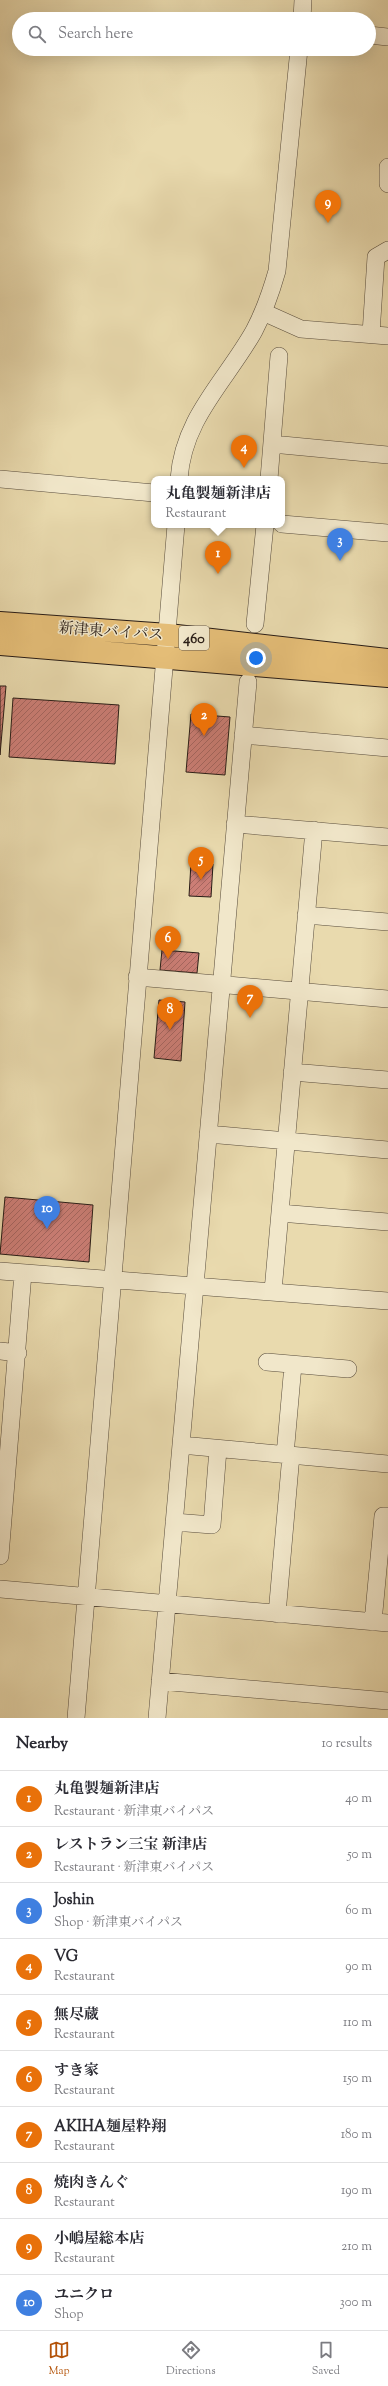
<!DOCTYPE html>
<meta charset="utf-8">
<style>
:root{--surface:#fff;--page:#f7f7f7;--text:#2b2b33;--muted:#7c7c81;--line:#e1e1e2;--accent:#b45309}
body{margin:0;font-family:"Sorts Mill Goudy","Noto Serif JP",serif;background:var(--page);color:var(--text)}
.you{position:absolute;left:256px;top:658px;width:14px;height:14px;margin:-10px;border:3px solid #fff;border-radius:50%;background:#1a73e8;box-shadow:0 0 0 6px #1a73e833}
.badge{display:grid;place-items:center;width:26px;height:26px;border-radius:50%;background:var(--accent);color:#fff;font-size:13px;font-weight:700}
.pin{position:absolute;translate:-50% -33px;filter:drop-shadow(0 1px 2px #0008)}
.pin::after{content:'';position:absolute;top:21px;width:14px;height:12px;background:inherit;clip-path:polygon(0 0,100% 0,50% 100%)}
.popup{position:absolute;left:151px;top:476px;width:134px;height:52px;box-sizing:border-box;display:grid;place-content:center;border-radius:8px;background:var(--surface);filter:drop-shadow(0 1px 3px #0005);font-size:13px;white-space:nowrap;color:var(--muted)}
.popup b{font-size:15px;color:var(--text)}
.popup::after{content:'';position:absolute;left:50%;top:100%;margin-left:-8px;border:8px solid transparent;border-top-color:var(--surface)}
.list{margin:0;padding:0;list-style:none}
h2{display:flex;justify-content:space-between;align-items:center;height:52px;margin:0;padding:0 16px;font-size:17px}
h2 small{font-size:13px;font-weight:400;color:var(--muted)}
.list li{display:grid;grid-template-columns:26px 1fr auto;gap:12px;align-items:center;box-sizing:border-box;height:56px;padding:0 16px;border-top:1px solid var(--line)}
.list b{display:block;font-size:15px;white-space:nowrap}
.list p{margin:0;font-size:13px;white-space:nowrap;color:var(--muted)}
.list em{font-size:13px;font-style:normal;color:var(--muted)}
.icon{flex:none;width:22px;height:22px;fill:none;stroke:currentColor;stroke-width:2;stroke-linecap:round;stroke-linejoin:round}
.map{position:relative;flex:none;width:388px;height:1718px;overflow:hidden}
.search{position:absolute;background:var(--surface);box-shadow:0 4px 16px #0002;left:12px;right:12px;top:12px;height:44px;display:flex;align-items:center;gap:10px;box-sizing:border-box;padding:0 14px;border-radius:22px;color:var(--muted);font-size:15px}
.sheet{height:612px;background:var(--surface)}
nav{display:flex;justify-content:space-around;align-items:center;box-sizing:border-box;height:56px;border-top:1px solid var(--line);background:var(--surface);font-size:11px;color:var(--muted)}
nav a{display:grid;justify-items:center;gap:2px}
nav .on{color:var(--accent)}
.map>svg:first-child{display:block}
.building{fill:url(#building-hatch);stroke:#281c16}
.lines{fill:none;stroke-linecap:round;stroke-linejoin:round}
.minor-casing{stroke:#584c3c;stroke-width:18}
.highway-casing{stroke:#281c16;stroke-width:24}
.minor{stroke:#f1e7ca;stroke-width:17}
.highway{stroke:#e4bd77;stroke-width:22}
.labels{text-anchor:middle;stroke-width:3;stroke-linejoin:round;paint-order:stroke}
.shield{fill:#f1e7ca;stroke:#64594c;stroke-width:1}
.shield-label{font-size:14px;font-weight:bold;fill:#281c16}
.street-label{font-size:15px;fill:#281c16;stroke:#f1e7ca}
</style>
<div class="map">
<svg width="388" height="1718" viewBox="0 0 388 1718">
<defs>
<pattern id="building-hatch" width="6" height="6" patternUnits="userSpaceOnUse"><rect width="6" height="6" fill="#cc7e76"/><path d="M-1 1l2-2M0 6l6-6M5 7l2-2" fill="none" stroke="#a66660"/></pattern>
</defs>
<rect width="100%" height="100%" fill="#e9daae"/>
<filter id="stains"><feTurbulence type="fractalNoise" baseFrequency=".005" numOctaves="4"/><feColorMatrix values="0 0 0 0 .2 0 0 0 0 .09 0 0 0 0 .02 0 0 0 .5 -.17"/></filter>
<radialGradient id="worn" r=".72"><stop offset=".6" stop-color="#630" stop-opacity="0"/><stop offset="1" stop-color="#630" stop-opacity=".3"/></radialGradient>
<path class="building" d="M 0,686 L 6,686 L 0,755 Z
M 13,698 L 119,705 L 115,764 L 9,757 Z
M 191,714 L 230,717 L 225,775 L 186,772 Z
M 191,863 L 213,864 L 211,897 L 189,896 Z
M 162,950 L 199,953 L 197,973 L 160,970 Z
M 159,1000 L 185,1002 L 181,1061 L 154,1058 Z
M 5,1197 L 93,1205 L 89,1262 L 0,1254 Z"/>
<g class="lines">
<defs>
<path id="minor" d="M 302,19 L 303,0
M 369,35 L 388,37
M 388,167 L 388,184
M 263,312 L 301,329 L 388,336
M 371,334 L 376,257 L 388,250
M 272,444 L 388,455
M 0,479 L 154,493
M 179,479 C 183,418 226,381 254,331 C 264,312 271,292 277,271 L 299,49
M 269,479 L 279,356
M 282,524 L 388,533
M 255,624 L 265,525
M 243,735 L 388,748
M 235,824 L 388,837
M 306,915 L 388,922
M 137,977 L 388,999
M 292,1072 L 388,1080
M 208,1134 L 388,1150
M 280,1213 L 388,1222
M 0,1271 L 388,1301
M 273,1291 L 314,830
M 0,1351 L 18,1353
M 267,1362 L 348,1369
M 181,1445 L 388,1464
M 285,1455 L 293,1365
M 174,1522 L 212,1525 L 218,1449
M 0,1556 L 23,1273
M 0,1589 L 388,1623
M 277,1614 L 291,1455
M 373,1622 L 383,1516 L 388,1516
M 160,1681 L 388,1701
M 76,1718 L 176,525
M 157,1718 L 248,682"/>
<path id="highway" d="M 0,623 L 168,635 L 388,660
M 0,644 L 388,676"/>
</defs>
<use href="#minor" class="minor-casing"/>
<use href="#highway" class="highway-casing"/>
<use href="#minor" class="minor"/>
<use href="#highway" class="highway"/>
</g>
<g class="labels">
<rect class="shield" x="179" y="626" width="30" height="24" rx="3"/>
<g class="shield-label">
<text x="194" y="643">460</text>
</g>
<g class="street-label">
<text transform="translate(111 631) rotate(4)" y="5">新津東バイパス</text>
</g>
</g>
<rect width="100%" height="100%" filter="url(#stains)"/>
<rect width="100%" height="100%" fill="url(#worn)"/>
</svg>
<div class="you"></div>
<div class="pin badge" style="left:218px;top:574px;background:#e8710a">1</div>
<div class="popup"><b>丸亀製麺新津店</b>Restaurant</div>
<div class="pin badge" style="left:204px;top:736px;background:#e8710a">2</div>
<div class="pin badge" style="left:340px;top:561px;background:#3f7fe0">3</div>
<div class="pin badge" style="left:244px;top:468px;background:#e8710a">4</div>
<div class="pin badge" style="left:201px;top:880px;background:#e8710a">5</div>
<div class="pin badge" style="left:168px;top:959px;background:#e8710a">6</div>
<div class="pin badge" style="left:250px;top:1018px;background:#e8710a">7</div>
<div class="pin badge" style="left:170px;top:1030px;background:#e8710a">8</div>
<div class="pin badge" style="left:328px;top:223px;background:#e8710a">9</div>
<div class="pin badge" style="left:47px;top:1229px;background:#3f7fe0">10</div>
<div class="search"><svg class="icon" aria-label="search" viewBox="0 0 24 24"><circle cx="10" cy="10" r="6"/><path d="M15 15l6 6"/></svg>Search here</div>
</div>
<section class="sheet">
<h2>Nearby<small>10 results</small></h2>
<ul class="list">
<li><span class="badge" style="background:#e8710a">1</span><div><b>丸亀製麺新津店</b><p>Restaurant · 新津東バイパス</p></div><em>40 m</em></li>
<li><span class="badge" style="background:#e8710a">2</span><div><b>レストラン三宝 新津店</b><p>Restaurant · 新津東バイパス</p></div><em>50 m</em></li>
<li><span class="badge" style="background:#3f7fe0">3</span><div><b>Joshin</b><p>Shop · 新津東バイパス</p></div><em>60 m</em></li>
<li><span class="badge" style="background:#e8710a">4</span><div><b>VG</b><p>Restaurant</p></div><em>90 m</em></li>
<li><span class="badge" style="background:#e8710a">5</span><div><b>無尽蔵</b><p>Restaurant</p></div><em>110 m</em></li>
<li><span class="badge" style="background:#e8710a">6</span><div><b>すき家</b><p>Restaurant</p></div><em>150 m</em></li>
<li><span class="badge" style="background:#e8710a">7</span><div><b>AKIHA麺屋粋翔</b><p>Restaurant</p></div><em>180 m</em></li>
<li><span class="badge" style="background:#e8710a">8</span><div><b>焼肉きんぐ</b><p>Restaurant</p></div><em>190 m</em></li>
<li><span class="badge" style="background:#e8710a">9</span><div><b>小嶋屋総本店</b><p>Restaurant</p></div><em>210 m</em></li>
<li><span class="badge" style="background:#3f7fe0">10</span><div><b>ユニクロ</b><p>Shop</p></div><em>300 m</em></li>
</ul>
</section>
<nav>
<a class="on"><svg class="icon" aria-label="map" viewBox="0 0 24 24"><path d="M3 6l6-2 6 2 6-2v14l-6 2-6-2-6 2zM9 4v14M15 6v14"/></svg>Map</a>
<a><svg class="icon" aria-label="directions" viewBox="0 0 24 24"><path d="M12 3l9 9-9 9-9-9zM9 14v-3h6M13 9l2 2-2 2"/></svg>Directions</a>
<a><svg class="icon" aria-label="saved" viewBox="0 0 24 24"><path d="M7 4h10v16l-5-4-5 4z"/></svg>Saved</a>
</nav>
